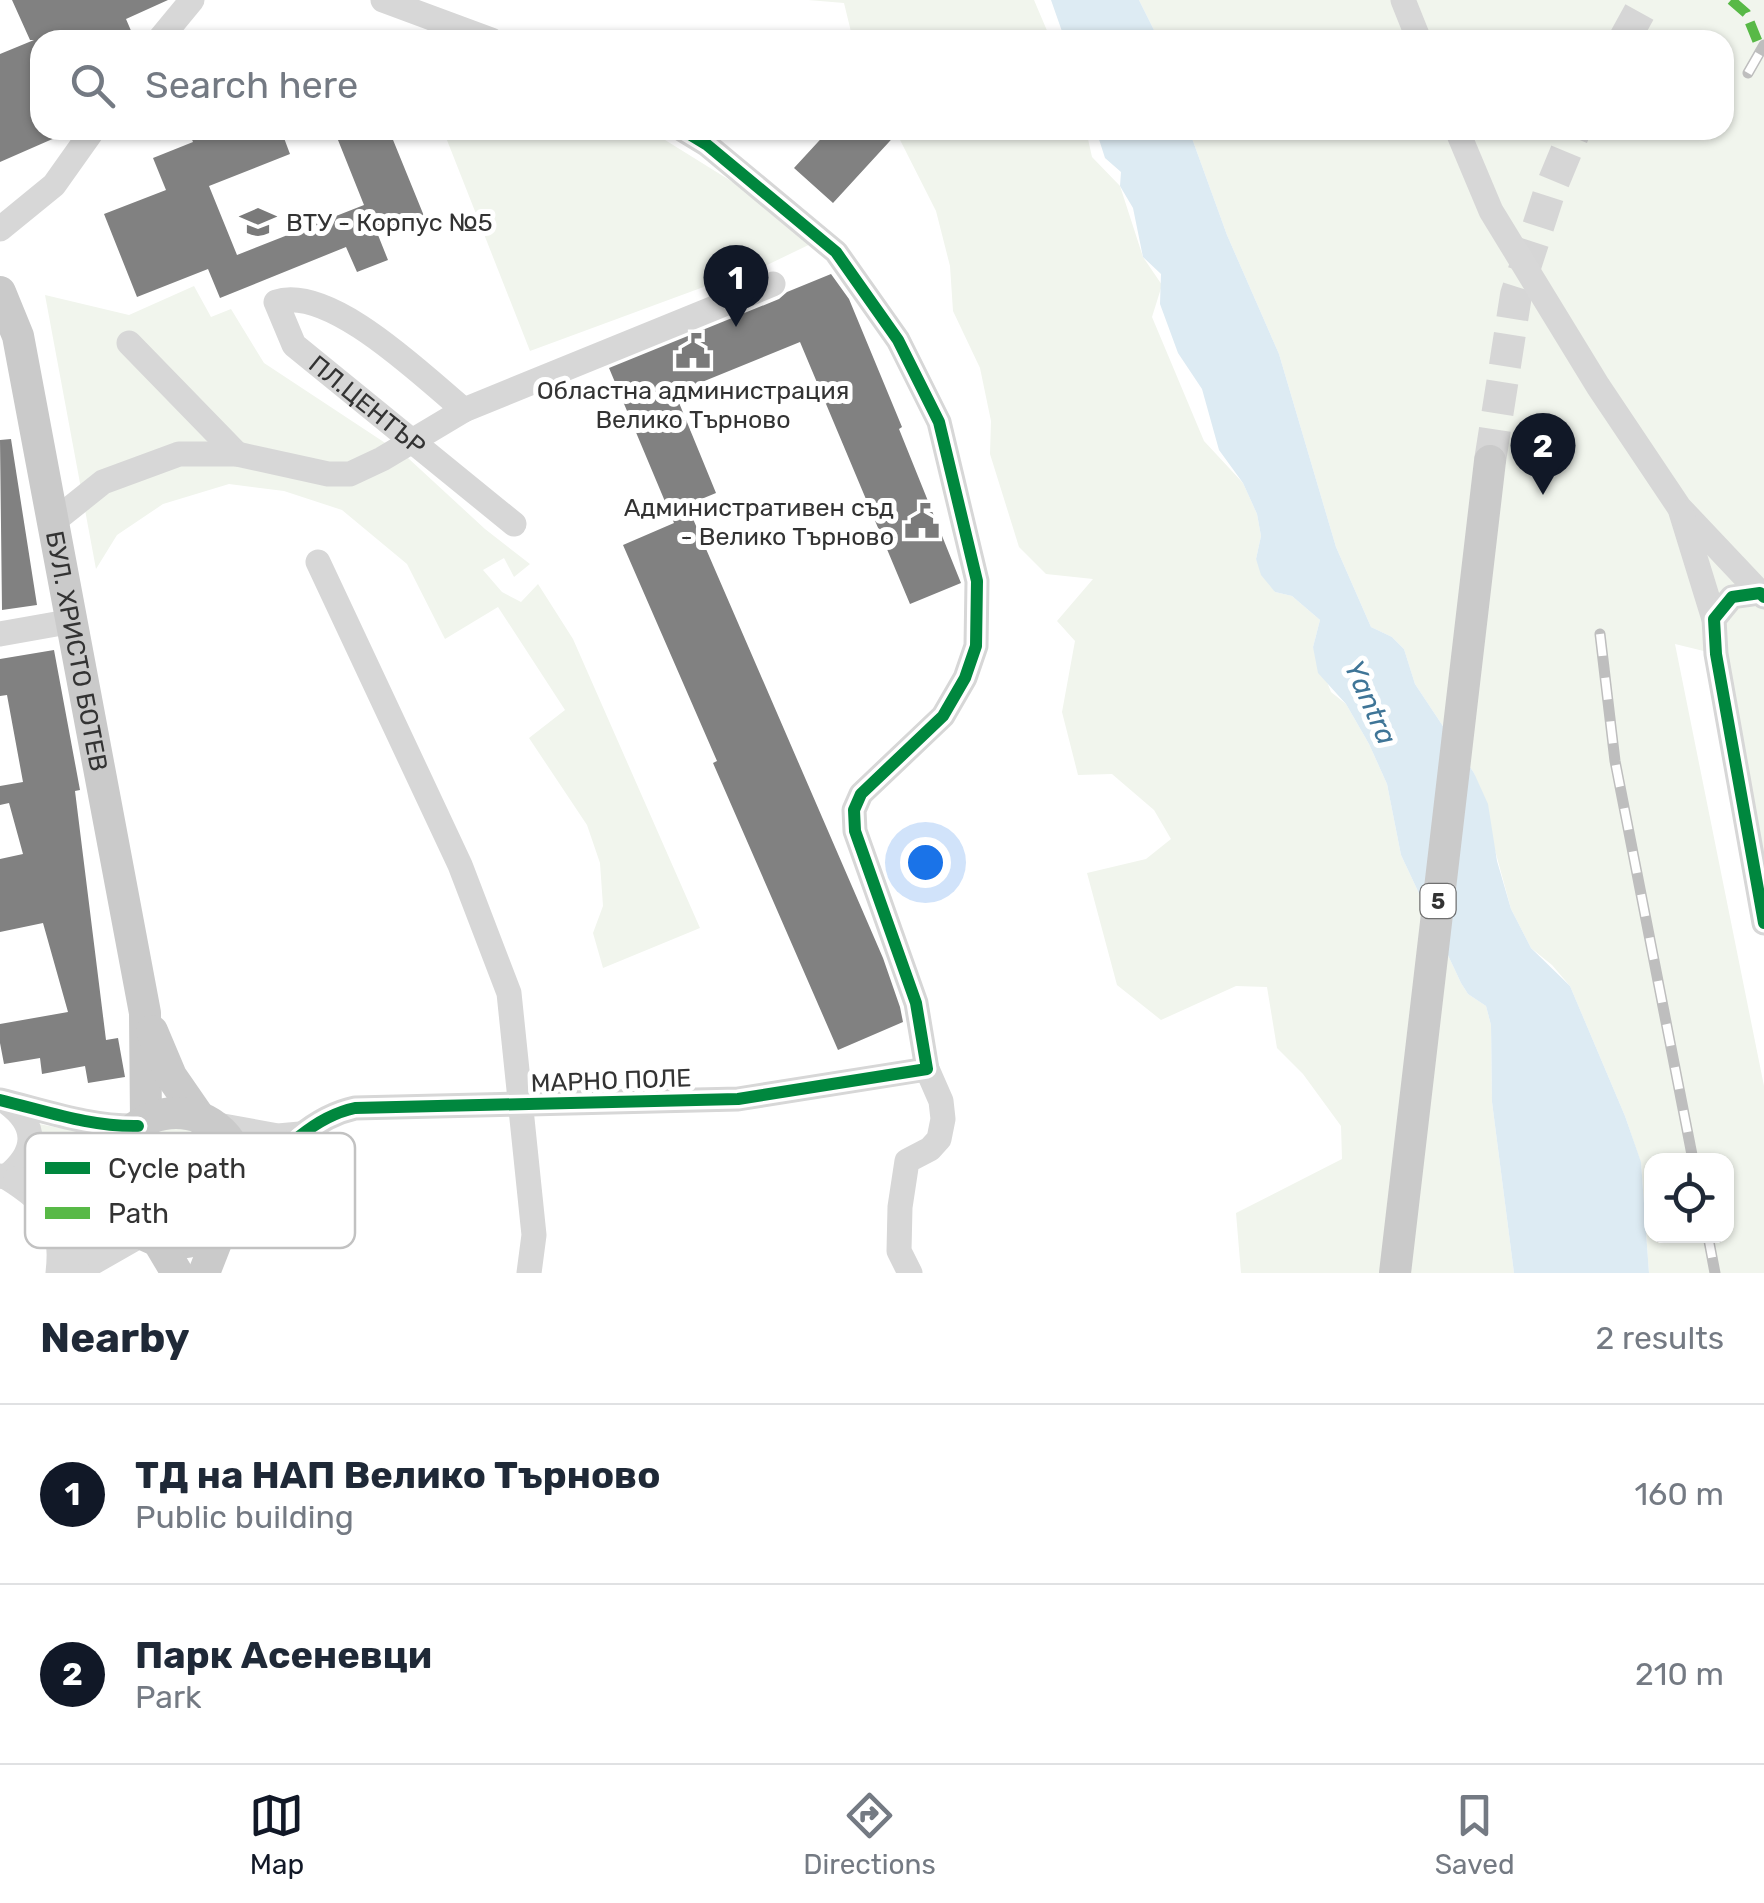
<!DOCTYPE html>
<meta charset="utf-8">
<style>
:root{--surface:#fff;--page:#f6f6f7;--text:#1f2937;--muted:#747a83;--line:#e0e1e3;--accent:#111827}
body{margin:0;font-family:Rubik,sans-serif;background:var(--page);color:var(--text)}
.controls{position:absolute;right:30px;bottom:30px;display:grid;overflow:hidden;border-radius:20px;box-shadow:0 2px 8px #0004}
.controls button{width:90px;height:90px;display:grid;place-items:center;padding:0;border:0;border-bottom:2px solid var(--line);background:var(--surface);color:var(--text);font:50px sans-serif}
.you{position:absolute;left:925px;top:862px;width:35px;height:35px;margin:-25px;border:8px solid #fff;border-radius:50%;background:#1a73e8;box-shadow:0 0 0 15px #1a73e833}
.badge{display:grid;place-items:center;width:65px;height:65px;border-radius:50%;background:var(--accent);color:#fff;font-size:32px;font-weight:700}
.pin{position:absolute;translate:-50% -82px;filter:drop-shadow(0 2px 5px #0008)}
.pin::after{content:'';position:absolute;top:52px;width:35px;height:30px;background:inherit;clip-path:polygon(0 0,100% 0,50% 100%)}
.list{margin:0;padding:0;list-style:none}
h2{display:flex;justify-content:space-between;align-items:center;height:130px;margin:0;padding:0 40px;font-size:42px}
h2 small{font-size:32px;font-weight:400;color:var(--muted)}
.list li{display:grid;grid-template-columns:65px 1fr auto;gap:30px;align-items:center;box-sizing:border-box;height:180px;padding:0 40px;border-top:2px solid var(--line)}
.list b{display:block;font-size:38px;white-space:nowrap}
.list p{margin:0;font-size:32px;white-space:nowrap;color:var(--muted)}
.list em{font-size:32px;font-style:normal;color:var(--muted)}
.icon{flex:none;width:55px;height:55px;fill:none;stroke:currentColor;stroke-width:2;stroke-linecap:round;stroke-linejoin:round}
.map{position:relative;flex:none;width:1764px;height:1273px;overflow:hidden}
.search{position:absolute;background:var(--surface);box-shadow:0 2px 8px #0004;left:30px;right:30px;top:30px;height:110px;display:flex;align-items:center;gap:25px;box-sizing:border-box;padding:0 35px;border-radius:30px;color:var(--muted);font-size:38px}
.sheet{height:490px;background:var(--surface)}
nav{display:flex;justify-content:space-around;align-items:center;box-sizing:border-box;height:140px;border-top:2px solid var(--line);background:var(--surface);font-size:28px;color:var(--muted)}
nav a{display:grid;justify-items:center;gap:5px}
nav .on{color:var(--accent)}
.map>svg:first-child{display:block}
.green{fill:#f1f5ed;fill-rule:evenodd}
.water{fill:#ddebf3}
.building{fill:#818181}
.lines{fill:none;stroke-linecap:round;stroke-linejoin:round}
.major-tunnel{stroke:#d6d6d6;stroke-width:32;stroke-dasharray:32 16;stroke-linecap:butt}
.minor{stroke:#d7d7d7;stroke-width:25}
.major{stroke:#cacaca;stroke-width:32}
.rail-casing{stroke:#bebebe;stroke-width:11}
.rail{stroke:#fff;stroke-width:8;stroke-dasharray:22;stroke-linecap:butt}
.quiet{stroke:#58b947;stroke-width:10;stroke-dasharray:20 10;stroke-linecap:butt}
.cycleway-casing{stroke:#fff;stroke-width:19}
.cycleway{stroke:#00873e;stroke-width:12}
.labels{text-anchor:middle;stroke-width:10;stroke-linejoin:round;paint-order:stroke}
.shield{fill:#fff;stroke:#707070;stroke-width:2.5}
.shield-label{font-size:22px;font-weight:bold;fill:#333}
.poi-label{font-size:25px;fill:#333;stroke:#fff;text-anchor:start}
.street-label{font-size:25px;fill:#333;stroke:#fff}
.water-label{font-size:28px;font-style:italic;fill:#3f7597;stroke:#fff}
.key{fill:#fff;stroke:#c2c2c2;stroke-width:2.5}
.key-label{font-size:28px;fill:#333}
</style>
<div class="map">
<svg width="1764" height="1273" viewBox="0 0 1764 1273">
<rect width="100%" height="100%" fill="#fff"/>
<path class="green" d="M 808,0 L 1034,0 L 1051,40 L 853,40 L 844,3 Z
M 1139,0 L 1764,0 L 1764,923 L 1716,654 L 1675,644 L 1764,1086 L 1764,1273 L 1649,1273 L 1641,1163 L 1625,1116 L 1570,986 L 1552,965 L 1531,948 L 1511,909 L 1474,773 L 1415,684 L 1404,649 L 1392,637 L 1371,627 L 1336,547 L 1279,354 L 1227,235 L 1189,130 L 1724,130 L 1724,40 L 1159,40 ZM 1652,1160 L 1726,1160 L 1726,1236 L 1652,1236 Z
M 443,130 L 649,130 L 823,238 L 765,266 L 751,255 L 704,271 L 709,285 L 530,351 Z
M 895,130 L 1086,130 L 1092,157 L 1120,186 L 1143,257 L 1162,285 L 1152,317 L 1204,441 L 1243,483 L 1257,514 L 1261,536 L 1256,559 L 1275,592 L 1292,596 L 1320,620 L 1313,647 L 1331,692 L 1346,704 L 1369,744 L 1387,784 L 1401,855 L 1461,983 L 1468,994 L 1486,1006 L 1491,1025 L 1492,1102 L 1514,1273 L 1241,1273 L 1236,1213 L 1342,1159 L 1341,1126 L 1303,1074 L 1277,1048 L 1267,987 L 1236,986 L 1161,1020 L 1117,985 L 1087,873 L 1146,859 L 1171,839 L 1154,810 L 1112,774 L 1078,775 L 1062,712 L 1075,641 L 1057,621 L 1093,579 L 1046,574 L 1019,547 L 990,454 L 991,421 L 980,368 L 953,311 L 950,266 L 936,211 Z
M 194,286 L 211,317 L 231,309 L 264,363 L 408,458 L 485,529 L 530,564 L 514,577 L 504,558 L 483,570 L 502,592 L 521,602 L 538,584 L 573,639 L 700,928 L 603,968 L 593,933 L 603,906 L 600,863 L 587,825 L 529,738 L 565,710 L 498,607 L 445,639 L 407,564 L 342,510 L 284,491 L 229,484 L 163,504 L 117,535 L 96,569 L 45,295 L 129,315 Z
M 39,1124 L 95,1135 L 97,1140 L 91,1171 L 86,1174 L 26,1170 Z
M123 1178a51 51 0 1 1 102 0a51 51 0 1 1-102 0Z"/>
<path class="water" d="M 1051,0 L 1139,0 L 1159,40 L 1065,40 Z
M 1096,130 L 1189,130 L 1227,235 L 1279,354 L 1336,547 L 1371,627 L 1392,637 L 1404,649 L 1415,684 L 1474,773 L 1488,804 L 1497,861 L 1511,909 L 1531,948 L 1570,986 L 1625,1116 L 1641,1162 L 1649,1273 L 1514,1273 L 1492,1102 L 1491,1025 L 1486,1006 L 1468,994 L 1461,983 L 1401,855 L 1387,784 L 1369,744 L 1346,704 L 1318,673 L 1313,647 L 1320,620 L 1292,596 L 1275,592 L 1261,575 L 1256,559 L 1261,536 L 1257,514 L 1243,483 L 1219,450 L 1202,389 L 1178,353 L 1160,304 L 1161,274 L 1143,257 L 1133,208 L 1120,186 L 1121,172 L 1105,158 Z"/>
<path class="building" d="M 12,0 L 168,0 L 126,19 L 135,40 L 40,40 L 40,130 L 73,130 L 0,162 L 0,54 L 34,40 L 30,40 Z
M 188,130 L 281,130 L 290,154 L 209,186 L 237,255 L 364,205 L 334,130 L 389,130 L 424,216 L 378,235 L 388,260 L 357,272 L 346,247 L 220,298 L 208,269 L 137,297 L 104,214 L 166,190 L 153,158 L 193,142 Z
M 829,130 L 900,130 L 833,203 L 794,168 Z
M 831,274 L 849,299 L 902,427 L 899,429 L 961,583 L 910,604 L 800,342 L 675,393 L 716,493 L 687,505 L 883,958 L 900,1007 L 903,1022 L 838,1050 L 713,763 L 717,761 L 623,545 L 674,523 L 609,368 L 779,299 L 787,292 Z
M 11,439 L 37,605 L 2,610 L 0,440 Z
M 54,650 L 80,790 L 75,791 L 106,1040 L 118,1038 L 125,1077 L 88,1083 L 85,1066 L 42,1074 L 40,1058 L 4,1064 L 0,1043 L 0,1024 L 68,1012 L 43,923 L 0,932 L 0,859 L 23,854 L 9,803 L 0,805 L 0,786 L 23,782 L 7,695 L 0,696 L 0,659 Z"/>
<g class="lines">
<path class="major-tunnel" d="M 1624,40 L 1646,0
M 1490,461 L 1516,295 L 1549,193 L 1575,130"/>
<g class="minor">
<path d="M 383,0 L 491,40"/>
<path d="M 1403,0 L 1419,40"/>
<path d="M 159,40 L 192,0"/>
<path d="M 683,130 L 706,144 L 836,252 L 898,340 L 939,422 L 977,581 L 976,646 L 965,678 L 943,716 L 861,794 L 854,810 L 855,831 L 916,1003 L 927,1069 L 941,1101 L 943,1119 L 939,1139 L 930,1149 L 907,1161 L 900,1207 L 899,1251 L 910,1273"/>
<path d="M 1457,130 L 1491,211 L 1598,386 L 1679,507 L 1764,597"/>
<path d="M 0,229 L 54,185 L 93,130"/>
<path d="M 129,343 L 237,454"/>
<path id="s1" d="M 464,410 C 424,377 330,284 276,302 L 294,345 L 514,524"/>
<path d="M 1681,512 L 1714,619"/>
<path d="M 53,522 L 103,482 L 179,454 L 237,454 L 328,474 L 350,474 L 382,459 L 464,410 L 773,284"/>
<path d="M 318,562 L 460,865 L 509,993 L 534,1235 L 529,1273"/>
<path d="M 1760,593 L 1732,597 L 1714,619 L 1716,654 L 1764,923"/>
<path d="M 0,634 L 73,621"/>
<path d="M 0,1100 C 46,1111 90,1127 138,1126"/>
<path d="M 212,1124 L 278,1136 L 300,1134"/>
<path d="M 0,1176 L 6,1177 C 37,1152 39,1126 6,1102"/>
<path d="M 6,1177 C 48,1203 64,1221 58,1273"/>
<path d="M 16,1179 L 45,1183 L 111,1181"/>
<path d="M 237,1201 C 272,1164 304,1119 355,1108 L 738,1099 L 927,1069"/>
<path d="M 78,1271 L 143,1234"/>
<path d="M 65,1273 L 119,1209"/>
</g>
<g class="major">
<path id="s2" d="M 0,292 L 18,336 L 145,1013 L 146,1121"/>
<path d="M 152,1031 L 171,1076 L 200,1118"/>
<circle cx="176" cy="1178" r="65"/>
<path d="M 158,1241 L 177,1273"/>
<path d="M 204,1273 L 224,1222"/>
<path d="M 1395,1273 L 1490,461"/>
</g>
<defs>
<path id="rail" d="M 1748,73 L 1764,45
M 1600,634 L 1615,761 L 1693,1160
M 1708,1236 L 1715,1273"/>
</defs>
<use href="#rail" class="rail-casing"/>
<use href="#rail" class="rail"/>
<path class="quiet" d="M 1731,0 L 1746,13 L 1761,50"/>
<defs>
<path id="cycleway" d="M 1764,597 L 1760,593 L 1732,597 L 1714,619 L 1716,654 L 1764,923
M 0,1100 C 46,1111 90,1127 138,1126
M 237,1201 C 272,1164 304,1119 355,1108 L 738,1099 L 927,1069 L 916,1003 L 855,831 L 854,810 L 861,794 L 943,716 L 965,678 L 976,646 L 977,581 L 939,422 L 898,340 L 836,252 L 706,144 L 683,130"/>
</defs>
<use href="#cycleway" class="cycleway-casing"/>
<use href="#cycleway" class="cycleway"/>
</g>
<defs>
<symbol id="university-bare" viewBox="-9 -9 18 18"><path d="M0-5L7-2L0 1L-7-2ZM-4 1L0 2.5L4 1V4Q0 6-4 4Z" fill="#7a7a7a" stroke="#fff" stroke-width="2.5" paint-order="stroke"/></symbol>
<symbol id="civic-bare" viewBox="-9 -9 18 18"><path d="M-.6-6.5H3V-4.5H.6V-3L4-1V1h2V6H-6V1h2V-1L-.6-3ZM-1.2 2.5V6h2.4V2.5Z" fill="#7a7a7a" stroke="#fff" stroke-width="2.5" paint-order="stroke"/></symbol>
</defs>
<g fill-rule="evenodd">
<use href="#university-bare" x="233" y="197" width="50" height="50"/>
<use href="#civic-bare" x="668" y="326" width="50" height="50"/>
<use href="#civic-bare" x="897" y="496" width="50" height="50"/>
</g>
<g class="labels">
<rect class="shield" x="1420.5" y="884" width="35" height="34" rx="8"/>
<g class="shield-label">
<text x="1438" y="909">5</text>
</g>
<g class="poi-label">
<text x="286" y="231">ВТУ - Корпус №5</text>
<text x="693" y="399" text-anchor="middle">Областна администрация<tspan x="693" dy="29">Велико Търново</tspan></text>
<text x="894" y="516" text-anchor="end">Административен съд<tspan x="894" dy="29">- Велико Търново</tspan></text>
</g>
<g class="street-label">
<text dy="9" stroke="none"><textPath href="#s1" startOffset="365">ПЛ.ЦЕНТЪР</textPath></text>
<text dy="9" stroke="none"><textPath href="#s2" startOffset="368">БУЛ. ХРИСТО БОТЕВ</textPath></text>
<text transform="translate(611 1080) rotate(-2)" y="9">МАРНО ПОЛЕ</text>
</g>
<g class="water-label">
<text transform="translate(1371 702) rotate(66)" y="10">Yantra</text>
</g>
</g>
<rect x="25" y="1133" width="330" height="115" rx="15" class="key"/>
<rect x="45" y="1162" width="45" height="12" fill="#00873e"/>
<rect x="45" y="1207" width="45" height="12" fill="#58b947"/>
<g class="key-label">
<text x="108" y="1178">Cycle path</text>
<text x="108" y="1223">Path</text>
</g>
</svg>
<div class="controls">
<button><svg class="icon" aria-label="locate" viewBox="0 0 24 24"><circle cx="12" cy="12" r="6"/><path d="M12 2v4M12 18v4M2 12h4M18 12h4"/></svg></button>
</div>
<div class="you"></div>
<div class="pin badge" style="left:736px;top:327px">1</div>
<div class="pin badge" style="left:1543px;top:495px">2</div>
<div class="search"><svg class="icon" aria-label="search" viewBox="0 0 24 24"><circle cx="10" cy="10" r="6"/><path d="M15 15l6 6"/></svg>Search here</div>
</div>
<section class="sheet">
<h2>Nearby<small>2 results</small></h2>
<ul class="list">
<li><span class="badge">1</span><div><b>ТД на НАП Велико Търново</b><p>Public building</p></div><em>160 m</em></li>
<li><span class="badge">2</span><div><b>Парк Асеневци</b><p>Park</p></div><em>210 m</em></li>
</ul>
</section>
<nav>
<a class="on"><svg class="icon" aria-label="map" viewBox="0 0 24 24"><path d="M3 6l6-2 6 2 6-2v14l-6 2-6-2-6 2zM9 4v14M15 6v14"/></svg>Map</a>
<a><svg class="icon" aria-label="directions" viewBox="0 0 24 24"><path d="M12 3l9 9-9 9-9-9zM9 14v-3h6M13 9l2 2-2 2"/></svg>Directions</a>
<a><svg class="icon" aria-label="saved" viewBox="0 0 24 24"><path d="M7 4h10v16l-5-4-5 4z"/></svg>Saved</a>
</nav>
